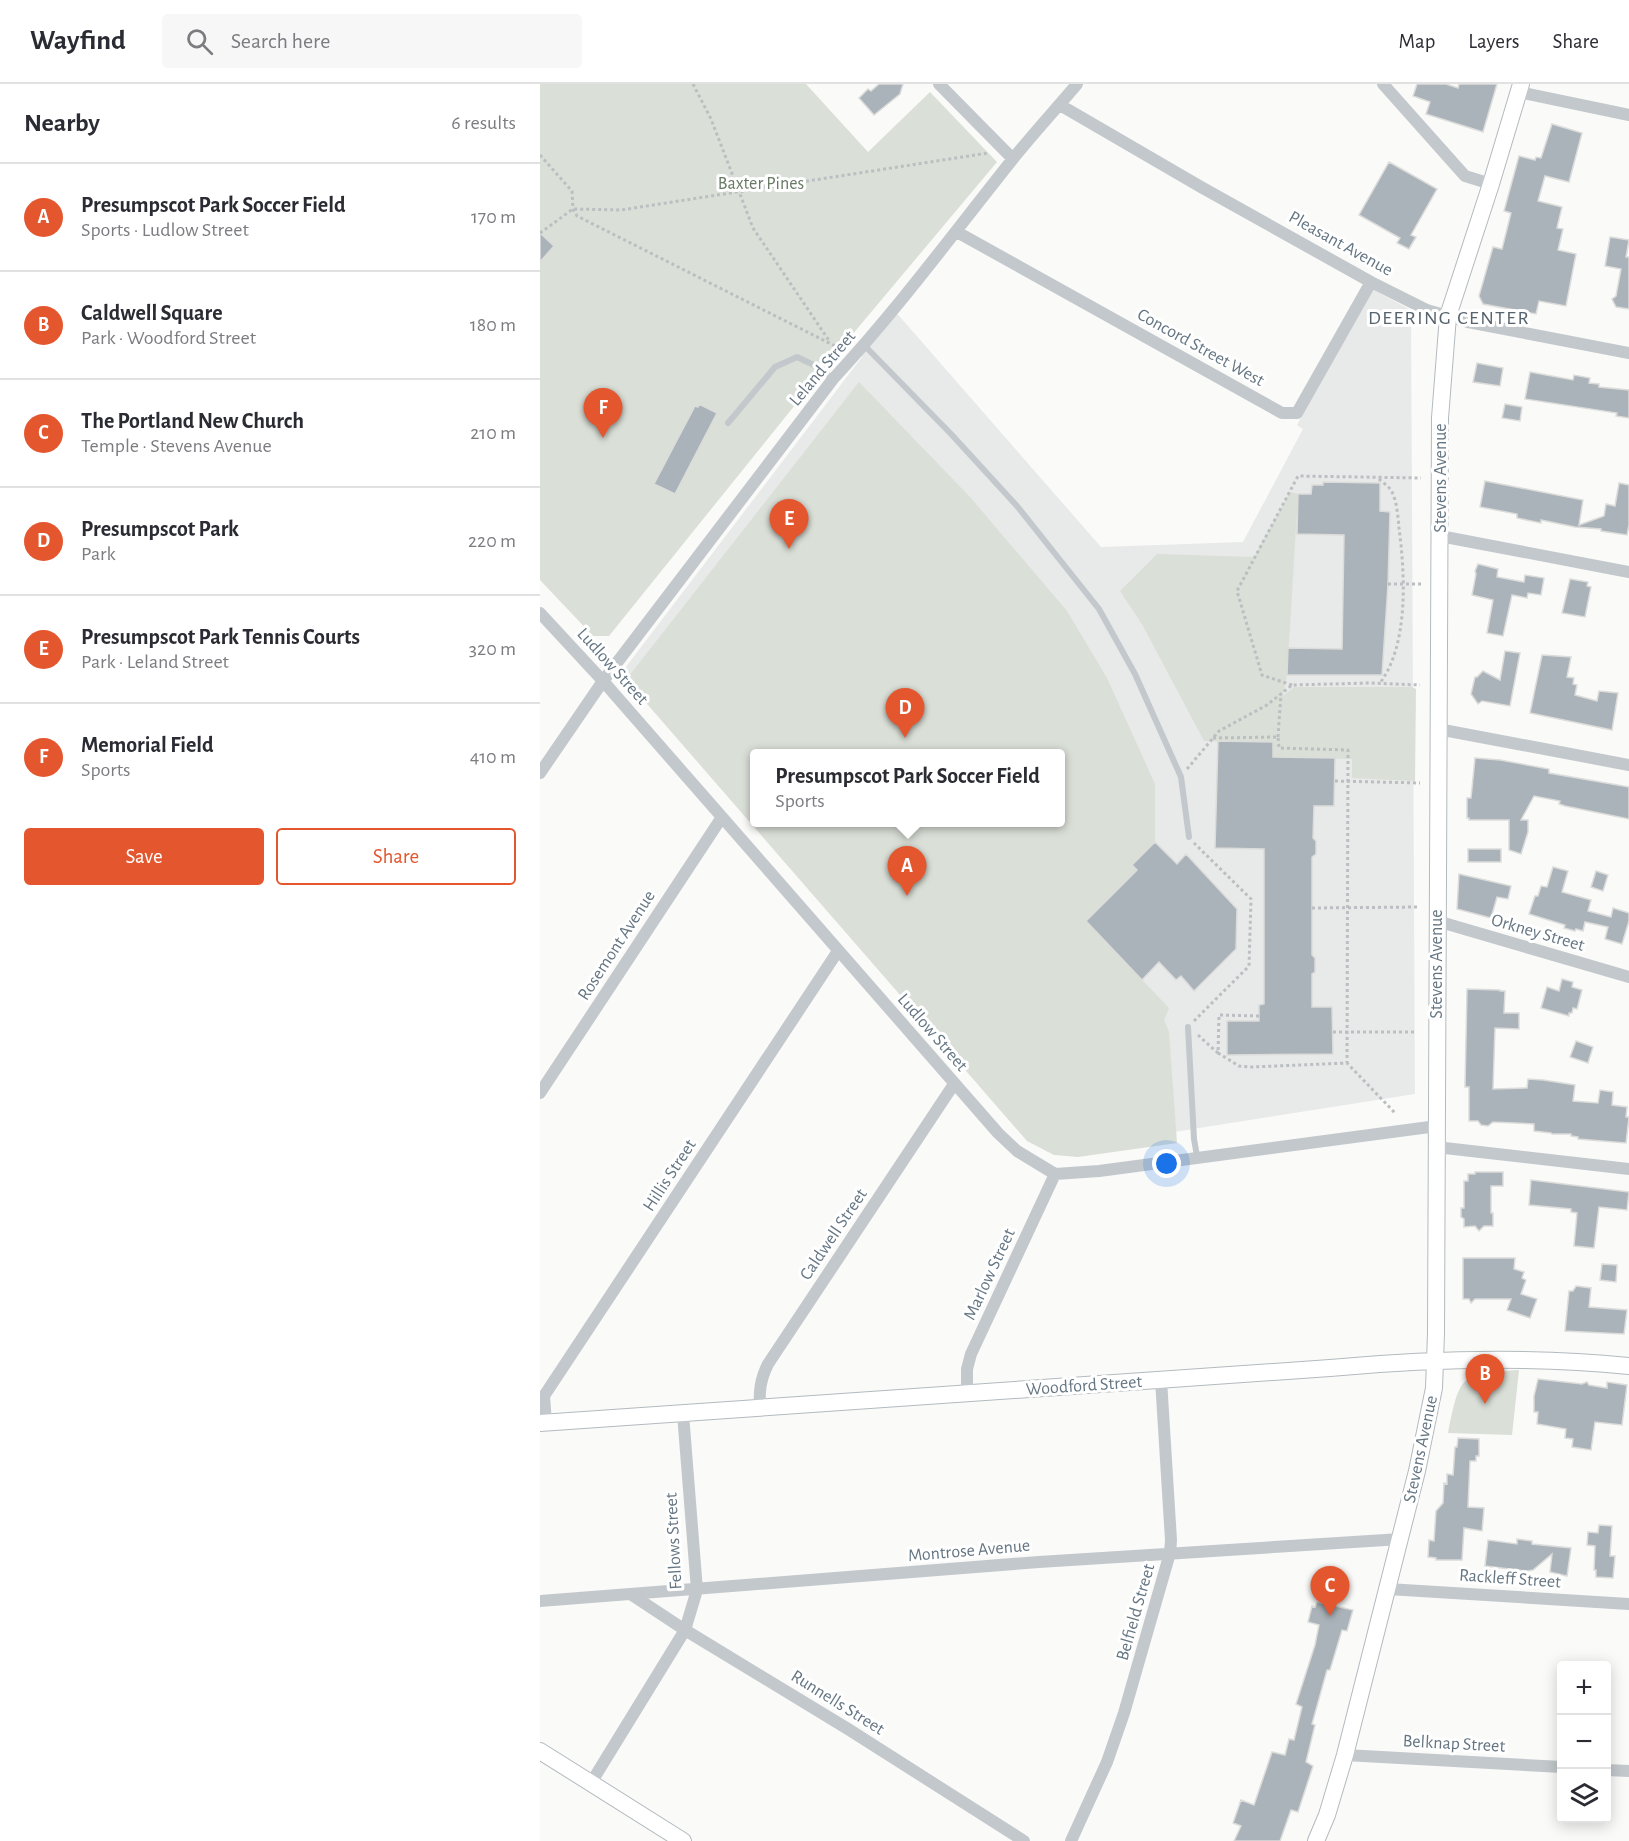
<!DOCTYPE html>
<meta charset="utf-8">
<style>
:root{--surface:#fff;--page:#f7f7f7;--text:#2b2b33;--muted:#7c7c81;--line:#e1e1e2;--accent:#e4572e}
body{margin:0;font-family:"Alegreya Sans",sans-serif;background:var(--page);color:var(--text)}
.controls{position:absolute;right:18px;bottom:18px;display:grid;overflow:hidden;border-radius:6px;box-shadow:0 3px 15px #0003}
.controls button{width:54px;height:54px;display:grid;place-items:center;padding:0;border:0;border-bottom:2px solid var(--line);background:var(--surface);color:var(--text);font:30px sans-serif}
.you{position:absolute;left:627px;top:1080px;width:21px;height:21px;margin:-15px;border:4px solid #fff;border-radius:50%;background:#1a73e8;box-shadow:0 0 0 9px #1a73e833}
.badge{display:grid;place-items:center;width:39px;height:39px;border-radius:50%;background:var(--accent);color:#fff;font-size:20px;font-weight:700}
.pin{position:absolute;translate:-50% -50px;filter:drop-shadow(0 2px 3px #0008)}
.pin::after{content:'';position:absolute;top:32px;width:21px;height:18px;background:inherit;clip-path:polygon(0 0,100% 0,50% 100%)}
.popup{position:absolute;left:210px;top:665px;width:315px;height:78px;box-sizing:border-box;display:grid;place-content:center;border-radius:6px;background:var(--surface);filter:drop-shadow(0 2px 4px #0005);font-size:20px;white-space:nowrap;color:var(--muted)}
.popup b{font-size:22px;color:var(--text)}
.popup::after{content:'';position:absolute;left:50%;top:100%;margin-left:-12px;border:12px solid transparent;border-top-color:var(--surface)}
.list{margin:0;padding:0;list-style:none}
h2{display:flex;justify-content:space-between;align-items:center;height:78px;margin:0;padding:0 24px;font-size:26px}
h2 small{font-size:20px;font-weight:400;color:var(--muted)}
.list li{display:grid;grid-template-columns:39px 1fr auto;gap:18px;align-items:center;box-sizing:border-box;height:108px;padding:0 24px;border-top:2px solid var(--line)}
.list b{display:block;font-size:22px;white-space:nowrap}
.list p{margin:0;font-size:20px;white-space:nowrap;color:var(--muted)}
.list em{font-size:20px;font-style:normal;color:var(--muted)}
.actions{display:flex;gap:12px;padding:18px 24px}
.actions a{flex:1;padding:14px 0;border:2px solid var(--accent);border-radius:6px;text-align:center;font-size:21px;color:var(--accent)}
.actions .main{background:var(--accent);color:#fff}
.icon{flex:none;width:33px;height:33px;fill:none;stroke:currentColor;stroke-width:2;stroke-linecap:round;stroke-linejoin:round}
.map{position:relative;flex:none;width:1089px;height:1757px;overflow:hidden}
header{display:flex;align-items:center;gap:36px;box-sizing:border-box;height:84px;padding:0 30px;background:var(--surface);border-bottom:2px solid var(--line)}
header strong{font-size:28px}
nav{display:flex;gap:33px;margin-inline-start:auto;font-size:21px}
.search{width:420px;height:54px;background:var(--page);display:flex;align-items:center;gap:15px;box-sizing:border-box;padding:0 21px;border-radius:6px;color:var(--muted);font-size:22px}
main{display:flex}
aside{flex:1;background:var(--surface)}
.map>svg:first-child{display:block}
.built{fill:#e8e9e9}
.green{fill:#dadfd7;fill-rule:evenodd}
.building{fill:#aab3b9;stroke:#dcdcda;stroke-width:1.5}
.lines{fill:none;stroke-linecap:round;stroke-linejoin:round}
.secondary-casing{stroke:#b3babf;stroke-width:18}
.path{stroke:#bbbfc2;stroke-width:3;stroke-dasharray:3 3;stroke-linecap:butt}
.lane{stroke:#c3c8cc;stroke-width:6}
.street{stroke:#c3c8cc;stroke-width:12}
.secondary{stroke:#fff;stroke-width:16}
.labels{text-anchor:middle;stroke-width:6;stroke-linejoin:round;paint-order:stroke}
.park-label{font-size:18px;fill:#687a64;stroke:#fff}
.street-label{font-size:18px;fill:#657683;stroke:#fff}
.neighbourhood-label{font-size:20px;letter-spacing:1.5px;fill:#57646e;stroke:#fff}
</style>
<header>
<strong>Wayfind</strong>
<div class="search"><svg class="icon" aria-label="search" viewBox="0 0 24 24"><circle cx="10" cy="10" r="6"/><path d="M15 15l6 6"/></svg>Search here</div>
<nav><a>Map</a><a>Layers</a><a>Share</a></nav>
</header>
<main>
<aside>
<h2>Nearby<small>6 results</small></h2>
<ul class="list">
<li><span class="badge">A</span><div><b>Presumpscot Park Soccer Field</b><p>Sports · Ludlow Street</p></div><em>170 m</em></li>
<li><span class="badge">B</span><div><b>Caldwell Square</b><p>Park · Woodford Street</p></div><em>180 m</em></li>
<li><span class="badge">C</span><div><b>The Portland New Church</b><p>Temple · Stevens Avenue</p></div><em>210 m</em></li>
<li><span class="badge">D</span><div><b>Presumpscot Park</b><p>Park</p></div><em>220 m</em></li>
<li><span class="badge">E</span><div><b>Presumpscot Park Tennis Courts</b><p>Park · Leland Street</p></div><em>320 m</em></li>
<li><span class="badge">F</span><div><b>Memorial Field</b><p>Sports</p></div><em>410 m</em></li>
</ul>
<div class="actions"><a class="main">Save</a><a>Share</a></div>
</aside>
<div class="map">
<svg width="1089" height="1757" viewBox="0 0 1089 1757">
<rect width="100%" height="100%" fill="#fafaf8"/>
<path class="built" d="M 830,204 L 871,226 L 875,1010 L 507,1068 L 214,738 L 520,738 L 520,670 L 214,670 L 214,738 L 82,588 L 322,273 L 318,270 L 354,226 L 561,463 L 703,458 L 763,345 L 757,341 Z"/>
<path class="green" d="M 0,0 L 266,0 L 328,68 L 390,8 L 457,78 L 296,270 L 69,552 L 53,552 L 0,496 Z
M 319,298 L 430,413 L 527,527 L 567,594 L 615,700 L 615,758 L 592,781 L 597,786 L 546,837 L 629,924 L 624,936 L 629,948 L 637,1059 L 538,1073 L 514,1071 L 487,1057 L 88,598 L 89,592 ZM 214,670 L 520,670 L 520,738 L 214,738 Z
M 750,408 L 758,410 L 747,591 L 743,612 L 754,603 L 872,603 L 876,605 L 875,697 L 812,694 L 812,675 L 733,673 L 733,658 L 664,657 L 603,542 L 580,507 L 617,470 L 714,473 Z
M 979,1286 L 972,1351 L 908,1349 C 920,1291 919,1290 979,1286 Z"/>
<path class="building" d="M 339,0 L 363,0 L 360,10 L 334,31 L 319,14 L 328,5 L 331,7 Z
M 877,0 L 906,0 L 918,4 L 919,0 L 957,0 L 943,48 L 886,30 L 890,18 L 873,12 Z
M 1012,40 L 1042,49 L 1029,98 L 1005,92 L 998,117 L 1022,123 L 1017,144 L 1023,145 L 1018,166 L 1036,170 L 1026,222 L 999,217 L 996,230 L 943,220 L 939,212 L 953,163 L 962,165 L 971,129 L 964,127 L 979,72 L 995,76 L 996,73 L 1001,74 Z
M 849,78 L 897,105 L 871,151 L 876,153 L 869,165 L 857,159 L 860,154 L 819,131 Z
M 0,149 L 14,162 L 0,178 Z
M 1070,153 L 1089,156 L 1086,173 L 1089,173 L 1089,225 L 1076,223 L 1072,215 L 1076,212 L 1081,185 L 1065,182 Z
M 937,279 L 963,284 L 960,302 L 933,298 Z
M 990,288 L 1033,296 L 1034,291 L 1050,294 L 1049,299 L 1059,300 L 1059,303 L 1089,306 L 1089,334 L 1076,332 L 1077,329 L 985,315 Z
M 159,320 L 177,329 L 135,410 L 114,400 L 155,322 L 158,323 Z
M 965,320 L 982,323 L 980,337 L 962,334 Z
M 945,397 L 1043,416 L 1039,441 L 1064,432 L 1066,420 L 1075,422 L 1079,399 L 1089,401 L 1089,441 L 1087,451 L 1061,447 L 1061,445 L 1035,443 L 1001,436 L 1001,439 L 977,434 L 977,430 L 940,423 Z
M 783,398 L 840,399 L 840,427 L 850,428 L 848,500 L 842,591 L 747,591 L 748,564 L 802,565 L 804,451 L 757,450 L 758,410 L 771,410 L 772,401 L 783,401 Z
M 938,480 L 958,485 L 957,493 L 984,498 L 985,491 L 1004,494 L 1001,511 L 988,509 L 987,514 L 972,511 L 963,552 L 947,549 L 953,516 L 932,511 L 936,490 L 935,487 Z
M 1030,495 L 1048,498 L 1047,502 L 1051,503 L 1045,533 L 1022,529 Z
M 965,567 L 980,569 L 970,622 L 942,617 L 938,620 L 931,610 L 935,593 L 937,593 L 943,587 L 960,596 Z
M 1002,571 L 1031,573 L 1027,593 L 1034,594 L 1033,600 L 1037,601 L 1035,611 L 1057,617 L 1059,607 L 1078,609 L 1072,646 L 990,629 Z
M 678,657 L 733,658 L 733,673 L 795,674 L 794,722 L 774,722 L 773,754 L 776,757 L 776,770 L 772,773 L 772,871 L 775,874 L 775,888 L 772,890 L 772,923 L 792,923 L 793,970 L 687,971 L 687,937 L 719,937 L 719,921 L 724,920 L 724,765 L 675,764 Z
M 935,674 L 960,676 L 1009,685 L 1009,689 L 1089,703 L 1089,735 L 1025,722 L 1019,720 L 1020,717 L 994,712 L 981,736 L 988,736 L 988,748 L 981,770 L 969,766 L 969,736 L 929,736 L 929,734 L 927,734 L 927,714 L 931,714 Z
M 615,758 L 637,780 L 646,770 L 697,825 L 696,865 L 654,907 L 641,892 L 636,896 L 619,878 L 602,896 L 546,837 L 597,786 L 592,781 Z
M 928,765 L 961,765 L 961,778 L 928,778 Z
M 1013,783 L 1028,787 L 1022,808 L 1051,816 L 1048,827 L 1071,833 L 1073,824 L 1089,829 L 1089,837 L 1082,860 L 1065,855 L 1068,843 L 1045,838 L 1043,847 L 1036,845 L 1035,847 L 1024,844 L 1025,841 L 989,830 L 995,812 L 998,812 L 1001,802 L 1007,803 Z
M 1056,787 L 1068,791 L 1063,807 L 1051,803 Z
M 919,790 L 971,802 L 968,815 L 957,813 L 951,834 L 917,825 Z
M 1022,895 L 1033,898 L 1032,903 L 1042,906 L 1037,925 L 1033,924 L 1032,929 L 1029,929 L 1029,932 L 1001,924 L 1007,903 L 1019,907 Z
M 927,905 L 960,906 L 960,907 L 965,907 L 964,929 L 979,929 L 979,945 L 955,944 L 953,1005 L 987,1004 L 988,995 L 1003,996 L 1035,1001 L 1033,1017 L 1058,1019 L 1060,1006 L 1073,1008 L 1072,1021 L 1087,1023 L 1086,1033 L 1089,1033 L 1086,1059 L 1038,1055 L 1038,1053 L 1031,1052 L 1031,1050 L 1012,1050 L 1011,1049 L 994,1047 L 994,1040 L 953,1038 L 948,1042 L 941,1041 L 938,1037 L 929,1037 L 929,1003 L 925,1003 Z
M 1036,957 L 1053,963 L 1048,979 L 1030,973 Z
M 935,1088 L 963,1088 L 963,1102 L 951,1102 L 951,1129 L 953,1129 L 953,1142 L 944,1142 L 939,1147 L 935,1142 L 924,1143 L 924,1135 L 921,1133 L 921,1124 L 924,1124 L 924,1097 L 928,1097 L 928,1090 L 935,1090 Z
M 991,1096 L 1089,1108 L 1087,1126 L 1059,1123 L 1054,1164 L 1034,1162 L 1037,1129 L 1031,1128 L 1031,1125 L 989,1121 Z
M 923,1174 L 975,1174 L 974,1185 L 984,1188 L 982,1194 L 986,1196 L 981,1210 L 997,1215 L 990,1234 L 967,1226 L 971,1215 L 935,1215 L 931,1219 L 929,1215 L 923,1215 Z
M 1062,1180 L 1077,1181 L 1076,1198 L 1060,1196 Z
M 1036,1202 L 1051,1204 L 1049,1223 L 1087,1226 L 1084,1250 L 1025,1247 L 1029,1207 L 1033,1207 Z
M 998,1295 L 1042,1300 L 1047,1298 L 1049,1301 L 1067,1304 L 1067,1298 L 1087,1301 L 1082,1341 L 1055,1338 L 1051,1366 L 1032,1363 L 1033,1355 L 1025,1354 L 1026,1345 L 997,1340 L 998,1328 L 994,1328 L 994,1312 Z
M 918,1354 L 939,1355 L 939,1372 L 936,1372 L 936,1377 L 930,1377 L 928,1423 L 944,1424 L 942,1447 L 924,1444 L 922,1476 L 896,1476 L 896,1474 L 888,1473 L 889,1456 L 894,1457 L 896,1427 L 903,1419 L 904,1399 L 907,1400 L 907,1390 L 913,1391 L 915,1363 L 917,1363 Z
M 1059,1441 L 1072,1442 L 1070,1472 L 1075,1472 L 1073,1494 L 1056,1493 L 1056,1486 L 1054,1486 L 1055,1462 L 1047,1461 L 1048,1448 L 1058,1449 Z
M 977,1455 L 992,1457 L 992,1460 L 1031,1464 L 1027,1492 L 1010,1488 L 1012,1470 L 993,1486 L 987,1487 L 945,1482 L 948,1456 L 977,1460 Z
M 777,1518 L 813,1526 L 807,1547 L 802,1546 L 790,1586 L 787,1586 L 772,1640 L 775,1641 L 766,1678 L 773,1682 L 758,1728 L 751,1726 L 740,1757 L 694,1757 L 701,1742 L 693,1739 L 701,1716 L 714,1721 L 732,1668 L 745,1671 L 749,1655 L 754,1656 L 762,1623 L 756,1620 L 775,1561 L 779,1541 L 768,1538 L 772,1522 L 775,1523 Z"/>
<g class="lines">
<defs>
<path id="secondary" d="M 0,1339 L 790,1284 C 889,1275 990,1272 1089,1282
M 0,1667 L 143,1757
M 776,1757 L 787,1731 L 805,1671 L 877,1387 L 894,1304 L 896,1249 L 900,334 L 908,232 L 951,100 L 981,0"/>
</defs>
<use href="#secondary" class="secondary-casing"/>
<path class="path" d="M 153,0 L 171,35 L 213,144 L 290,258
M 0,71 L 32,107 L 33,125 L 37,132 L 301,265
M 0,149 L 33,125 L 81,126 L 448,69
M 839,395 C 843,399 849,402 852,408 C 857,418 858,433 859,444 C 865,490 869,560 840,599
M 848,500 L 881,500
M 752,601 L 722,591 L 697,507 L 758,392 L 881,394
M 738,653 L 741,610
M 673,654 L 738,653 L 739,664 L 808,666 L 807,979
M 647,685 L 679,647 L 727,621 L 752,601 L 830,599 L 880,601
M 795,697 L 880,699
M 772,824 L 879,823
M 719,932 L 679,931 L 678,969 L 699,982 L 711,983 L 807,979 L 856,1030
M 654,937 L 709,882 L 711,815 L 654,759
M 793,948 L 877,948
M 658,951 L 678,969"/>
<path class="lane" d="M 324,261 L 412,351 L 477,422 L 559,525 L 595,590 L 641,693 L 649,753
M 188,339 L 235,283 L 257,273 L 278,283 L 293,295
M 648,943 L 654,1055 L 657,1072"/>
<path class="street" d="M 399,0 L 473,75
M 843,0 L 925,92 L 951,100
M 978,8 L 1089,31
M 520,21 L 661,103 L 831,198 L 887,226 L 928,238 L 1089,269
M 417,148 L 742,329 L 757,329 L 831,198
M 900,452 L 1089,488
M 0,529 L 63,597 L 458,1049 L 477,1067 L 515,1090 L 559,1087 L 897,1042
M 898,645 L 1089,681
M 0,689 L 63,597 L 293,295 C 357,226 413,150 472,76 C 493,50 515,26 537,0
M 897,837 L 1089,893
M 0,1009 L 182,733
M 896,1063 L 1089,1085
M 427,1310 L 427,1285 L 431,1270 L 515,1090
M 220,1325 C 219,1308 220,1296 228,1280 L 414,1000
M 6,1339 L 4,1312 L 298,867
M 848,1505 L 1089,1520
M 92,1511 L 145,1546 L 308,1645 L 484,1757
M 0,1517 L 499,1478 L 861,1455
M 805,1671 L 1022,1683
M 1066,1686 L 1089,1687
M 51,1699 L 145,1546 L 157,1506 L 143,1330
M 531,1757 L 567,1678 L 584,1629 L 630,1469 L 631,1456 L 621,1296"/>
<use href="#secondary" class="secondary"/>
</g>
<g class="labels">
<g class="park-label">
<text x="221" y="105">Baxter Pines</text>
</g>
<g class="street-label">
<text transform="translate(801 159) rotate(29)" y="6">Pleasant Avenue</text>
<text transform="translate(661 263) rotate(29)" y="6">Concord Street West</text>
<text transform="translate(282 284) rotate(-50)" y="6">Leland Street</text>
<text transform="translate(900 394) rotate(-90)" y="6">Stevens Avenue</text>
<text transform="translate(73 582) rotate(48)" y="6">Ludlow Street</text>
<text transform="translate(998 848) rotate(16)" y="6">Orkney Street</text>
<text transform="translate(76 861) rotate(-57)" y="6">Rosemont Avenue</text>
<text transform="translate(896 880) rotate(-90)" y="6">Stevens Avenue</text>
<text transform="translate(393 948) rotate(49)" y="6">Ludlow Street</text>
<text transform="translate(129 1091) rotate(-57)" y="6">Hillis Street</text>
<text transform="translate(293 1150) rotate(-56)" y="6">Caldwell Street</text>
<text transform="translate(449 1190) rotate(-65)" y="6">Marlow Street</text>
<text transform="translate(544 1301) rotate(-4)" y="6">Woodford Street</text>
<text transform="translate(880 1365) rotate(-78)" y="6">Stevens Avenue</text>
<text transform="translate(133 1457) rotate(-93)" y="6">Fellows Street</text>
<text transform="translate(429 1466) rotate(-5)" y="6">Montrose Avenue</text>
<text transform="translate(970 1494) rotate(4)" y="6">Rackleff Street</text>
<text transform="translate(595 1528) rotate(-74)" y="6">Belfield Street</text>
<text transform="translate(298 1618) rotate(32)" y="6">Runnells Street</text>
<text transform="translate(914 1659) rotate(3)" y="6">Belknap Street</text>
</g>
<g class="neighbourhood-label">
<text x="909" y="240">DEERING CENTER</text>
</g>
</g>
</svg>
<div class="controls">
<button>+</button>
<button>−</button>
<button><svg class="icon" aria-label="layers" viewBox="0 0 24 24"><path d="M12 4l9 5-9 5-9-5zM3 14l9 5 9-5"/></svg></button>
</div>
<div class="you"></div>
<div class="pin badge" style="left:367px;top:812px">A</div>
<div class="popup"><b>Presumpscot Park Soccer Field</b>Sports</div>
<div class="pin badge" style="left:945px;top:1320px">B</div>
<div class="pin badge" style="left:790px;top:1532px">C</div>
<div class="pin badge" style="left:365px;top:654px">D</div>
<div class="pin badge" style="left:249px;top:465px">E</div>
<div class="pin badge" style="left:63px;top:354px">F</div>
</div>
</main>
